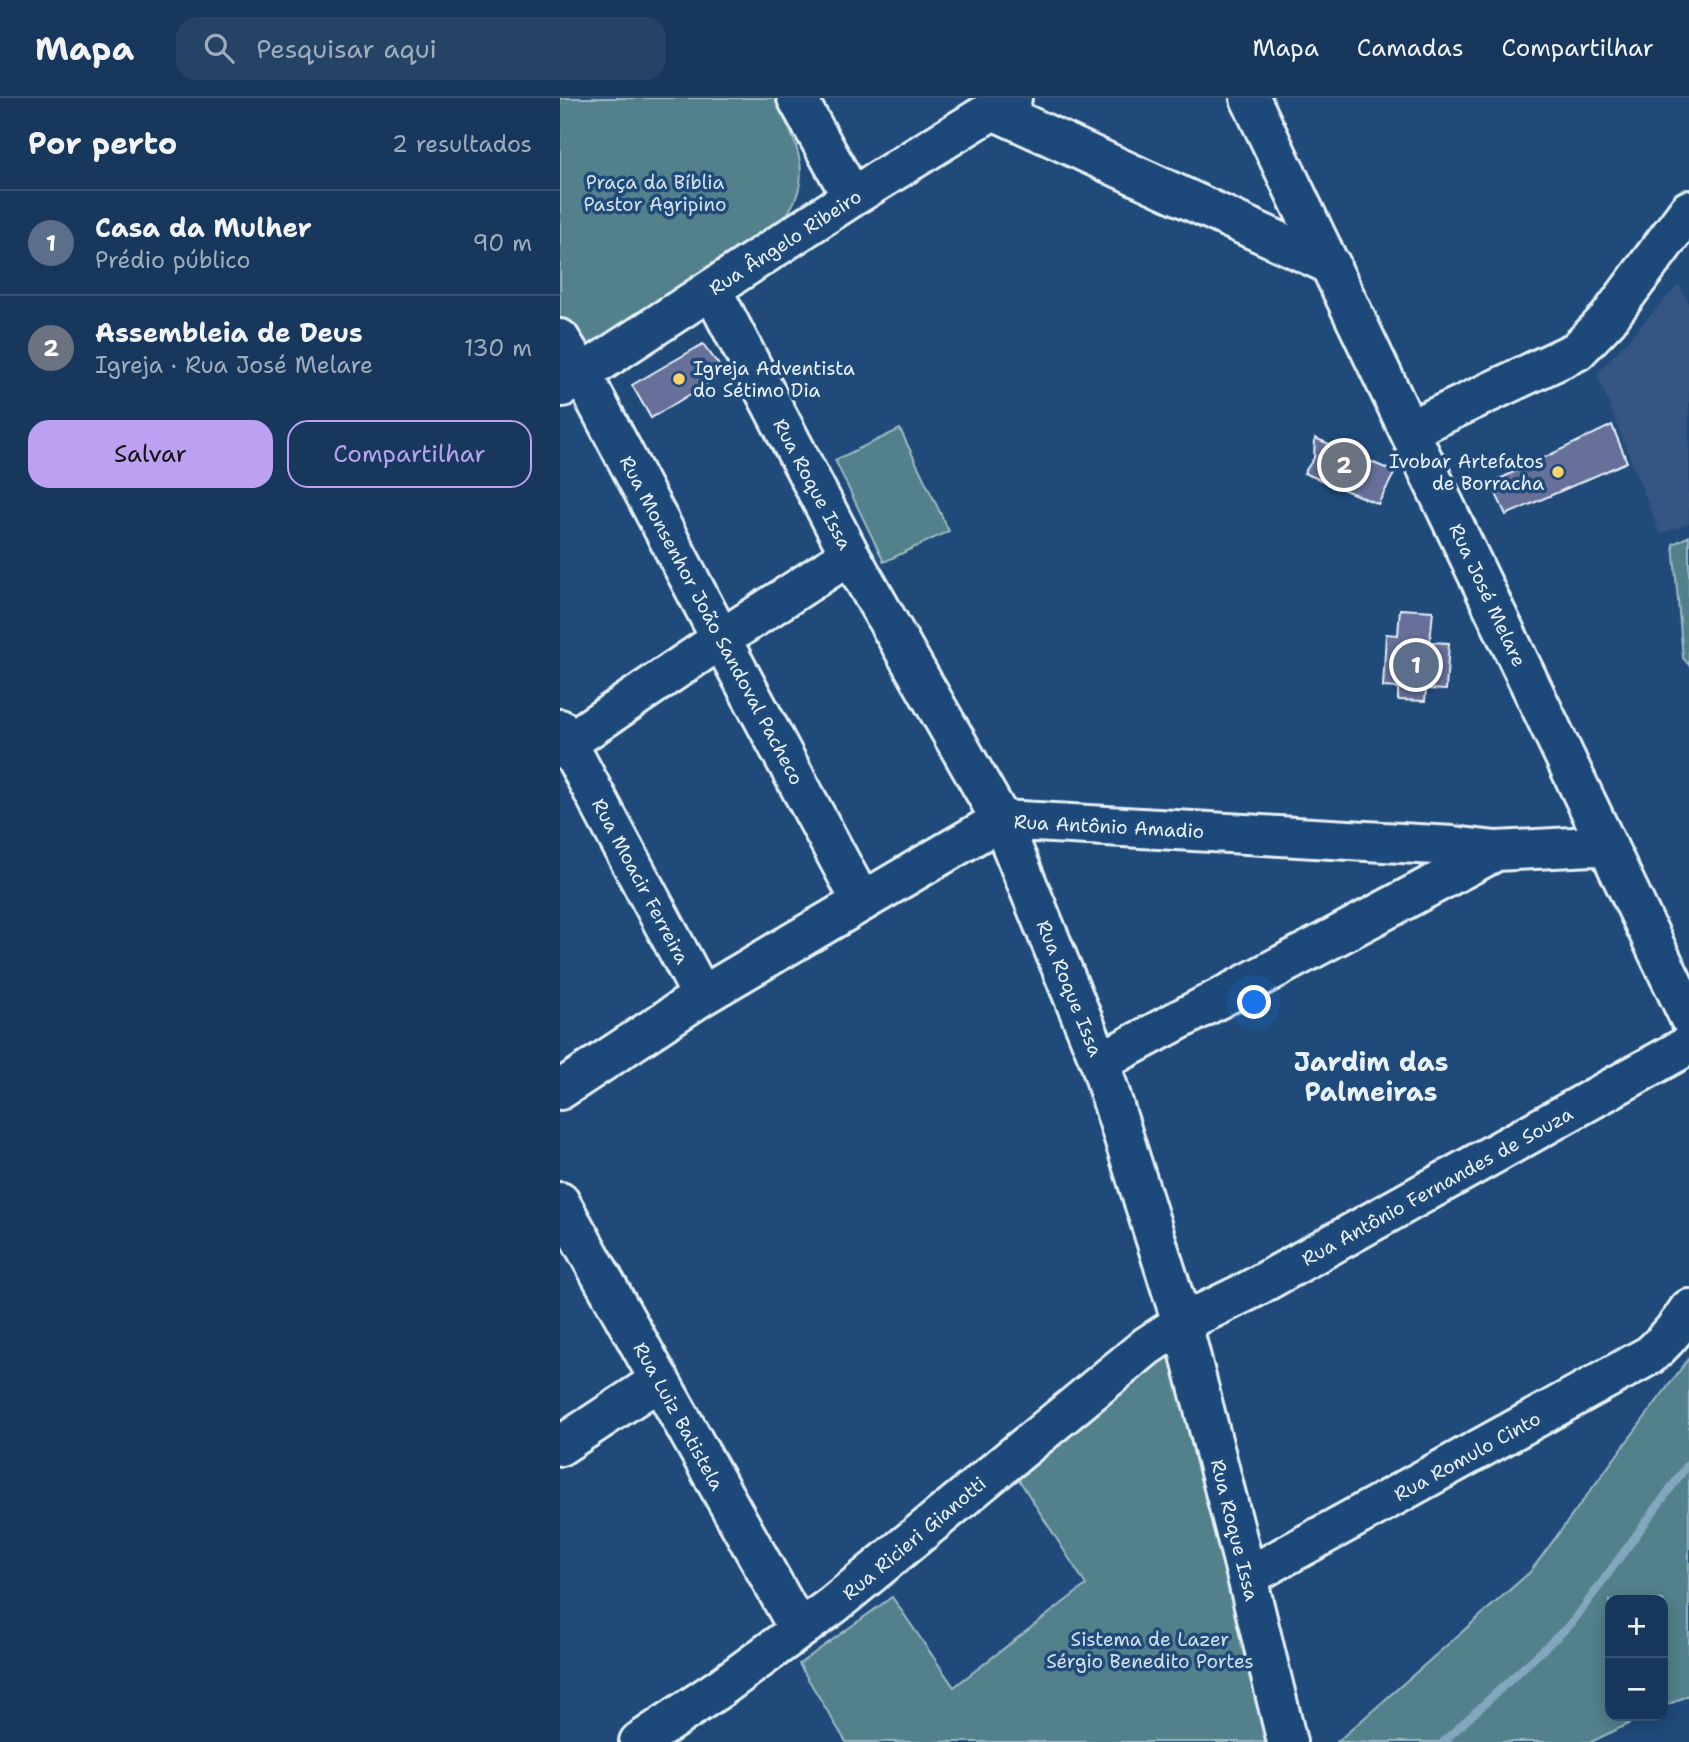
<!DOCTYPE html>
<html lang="pt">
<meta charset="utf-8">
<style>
:root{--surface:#17385c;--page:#244365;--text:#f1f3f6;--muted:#9eacbb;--line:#365272;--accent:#bca0f2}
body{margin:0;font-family:"Shantell Sans",sans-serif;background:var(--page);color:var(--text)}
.controls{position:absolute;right:21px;bottom:21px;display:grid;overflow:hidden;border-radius:14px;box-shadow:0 4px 18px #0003}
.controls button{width:63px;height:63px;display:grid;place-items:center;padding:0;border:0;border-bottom:2px solid var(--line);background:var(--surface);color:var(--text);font:35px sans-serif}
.you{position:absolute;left:695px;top:905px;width:24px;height:24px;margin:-18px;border:5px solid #fff;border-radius:50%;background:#1a73e8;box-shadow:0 0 0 10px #1a73e833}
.badge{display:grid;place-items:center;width:46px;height:46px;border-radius:50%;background:var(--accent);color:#fff;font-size:23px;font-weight:700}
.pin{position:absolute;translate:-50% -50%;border:4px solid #fff;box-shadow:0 2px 7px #0006}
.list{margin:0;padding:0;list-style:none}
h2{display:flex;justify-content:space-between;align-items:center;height:91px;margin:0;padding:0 28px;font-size:30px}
h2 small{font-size:23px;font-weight:400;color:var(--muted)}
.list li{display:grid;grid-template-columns:46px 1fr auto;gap:21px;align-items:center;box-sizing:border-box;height:105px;padding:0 28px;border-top:2px solid var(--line)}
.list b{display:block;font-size:26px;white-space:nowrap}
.list p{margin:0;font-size:23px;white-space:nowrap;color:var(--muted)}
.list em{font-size:23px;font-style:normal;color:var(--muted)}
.actions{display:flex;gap:14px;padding:21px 28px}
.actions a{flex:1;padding:16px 0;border:2px solid var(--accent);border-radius:21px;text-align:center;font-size:24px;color:var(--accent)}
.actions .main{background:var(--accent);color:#111}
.icon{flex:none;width:38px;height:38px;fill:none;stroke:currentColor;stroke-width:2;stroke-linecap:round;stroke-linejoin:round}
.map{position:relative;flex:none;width:1129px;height:1644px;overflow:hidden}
header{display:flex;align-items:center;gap:42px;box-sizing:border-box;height:98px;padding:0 35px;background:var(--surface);border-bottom:2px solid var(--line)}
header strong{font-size:33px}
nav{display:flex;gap:38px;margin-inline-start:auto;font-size:24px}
.search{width:490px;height:63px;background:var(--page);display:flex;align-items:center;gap:18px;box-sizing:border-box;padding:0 24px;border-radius:21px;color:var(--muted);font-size:26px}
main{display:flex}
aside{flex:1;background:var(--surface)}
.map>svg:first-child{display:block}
.built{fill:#345583}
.green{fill:#52818b;stroke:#9db9c2;stroke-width:2}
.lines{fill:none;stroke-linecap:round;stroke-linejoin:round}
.stream{stroke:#82a7be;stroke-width:8}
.building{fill:#666f98;stroke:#e8f1f8;stroke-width:2}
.minor-casing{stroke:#e8f1f8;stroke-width:44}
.minor{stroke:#1f4a7a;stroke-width:38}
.poi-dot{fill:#ffd166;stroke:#1f4a7a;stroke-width:2.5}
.labels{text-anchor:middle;stroke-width:7;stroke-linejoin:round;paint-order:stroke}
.park-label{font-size:19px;fill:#d2e0e8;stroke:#1f4a7a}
.street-label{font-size:19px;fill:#e8f1f8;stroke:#1f4a7a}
.poi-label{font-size:19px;fill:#e8f1f8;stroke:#1f4a7a;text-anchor:start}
.district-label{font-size:26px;font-weight:bold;fill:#e8f1f8;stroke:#1f4a7a}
</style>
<header>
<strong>Mapa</strong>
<div class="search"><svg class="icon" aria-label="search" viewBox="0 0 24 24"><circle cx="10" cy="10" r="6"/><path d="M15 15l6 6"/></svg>Pesquisar aqui</div>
<nav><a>Mapa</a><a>Camadas</a><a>Compartilhar</a></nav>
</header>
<main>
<aside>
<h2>Por perto<small>2 resultados</small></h2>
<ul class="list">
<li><span class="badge" style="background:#5c6f8a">1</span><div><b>Casa da Mulher</b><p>Prédio público</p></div><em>90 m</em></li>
<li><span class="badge" style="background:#6b7280">2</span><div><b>Assembleia de Deus</b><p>Igreja · Rua José Melare</p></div><em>130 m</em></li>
</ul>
<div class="actions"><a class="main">Salvar</a><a>Compartilhar</a></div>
</aside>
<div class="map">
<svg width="1129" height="1644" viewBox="0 0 1129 1644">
<rect width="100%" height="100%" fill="#1f4a7a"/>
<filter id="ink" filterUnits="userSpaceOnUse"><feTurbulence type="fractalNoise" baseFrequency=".0143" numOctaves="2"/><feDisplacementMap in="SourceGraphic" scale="14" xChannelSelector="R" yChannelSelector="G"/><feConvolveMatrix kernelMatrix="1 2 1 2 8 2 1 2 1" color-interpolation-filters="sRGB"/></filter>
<g filter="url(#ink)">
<path class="built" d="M 1119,186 L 1129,206 L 1129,425 L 1100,436 L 1037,276 Z"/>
<path class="green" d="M 0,0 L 214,0 C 236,44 258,80 221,124 L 30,253 L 0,232 Z
M 340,331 L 389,433 L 324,464 L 275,362 Z
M 1129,438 L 1129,567 L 1123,560 L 1113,446 Z
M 610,1251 L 707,1643 L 709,1644 L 286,1644 L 239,1566 L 332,1499 L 394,1589 L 526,1487 L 456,1377 Z
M 1129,1260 L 1129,1597 L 1103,1609 L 1103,1502 L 1050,1502 L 1050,1618 L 1085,1618 L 1031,1644 L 777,1644 L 970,1474 Z"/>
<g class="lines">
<path class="stream" d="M 883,1644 L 1012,1525 L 1129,1365"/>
</g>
<path class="building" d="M 143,246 L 165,275 L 91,320 L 72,287 Z
M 1052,327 L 1067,364 L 946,417 L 931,385 Z
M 755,340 L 835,374 L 818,406 L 744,375 L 754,360 Z
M 840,511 L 873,513 L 870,544 L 889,545 L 886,592 L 866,591 L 865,603 L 838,602 L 838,590 L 823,589 L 826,536 L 838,537 Z"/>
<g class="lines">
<defs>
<path id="minor" d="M 237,0 L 292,99
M 690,0 L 1129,919
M 433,12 L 771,167
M 152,192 L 290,457 L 441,722 L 540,964 L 622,1225 L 687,1479 L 727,1644
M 0,241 L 22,276 L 161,541 L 293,788 L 304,802
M 2,289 L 292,99 L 452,0
M 849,332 L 1017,253 L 1048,221 L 1129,112
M 0,631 L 142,898
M 0,650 L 161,541 L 290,457
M 540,964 L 936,753
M 0,992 L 142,898 L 441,722 L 893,748 L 936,753 L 1032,748 L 1048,749
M 0,1104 L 239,1532
M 0,1348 L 100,1282
M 687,1479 L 1090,1257 C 1106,1243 1118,1229 1129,1211
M 79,1644 L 160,1590 L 273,1507 L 587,1248 L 622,1225 L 690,1192 L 1129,947"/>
</defs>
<use href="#minor" class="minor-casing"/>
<use href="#minor" class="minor"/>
</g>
</g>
<g class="poi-dot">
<circle cx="119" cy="281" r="7"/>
<circle cx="998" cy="374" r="7"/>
</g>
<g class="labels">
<g class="park-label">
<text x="95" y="91">Praça da Bíblia<tspan x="95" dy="22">Pastor Agripino</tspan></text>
<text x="590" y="1548">Sistema de Lazer<tspan x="590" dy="22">Sérgio Benedito Portes</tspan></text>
</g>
<g class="street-label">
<text transform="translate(225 144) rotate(-33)" y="7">Rua Ângelo Ribeiro</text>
<text transform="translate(253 386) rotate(62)" y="7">Rua Roque Issa</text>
<text transform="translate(928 497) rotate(65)" y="7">Rua José Melare</text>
<text transform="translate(152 522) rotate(62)" y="7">Rua Monsenhor João Sandoval Pacheco</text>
<text transform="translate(549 728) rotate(3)" y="7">Rua Antônio Amadio</text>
<text transform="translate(81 783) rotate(62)" y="7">Rua Moacir Ferreira</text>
<text transform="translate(510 890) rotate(68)" y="7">Rua Roque Issa</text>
<text transform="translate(877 1088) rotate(-29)" y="7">Rua Antônio Fernandes de Souza</text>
<text transform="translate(119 1318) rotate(61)" y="7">Rua Luiz Batistela</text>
<text transform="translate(907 1358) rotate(-29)" y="7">Rua Romulo Cinto</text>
<text transform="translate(675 1432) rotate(76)" y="7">Rua Roque Issa</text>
<text transform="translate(354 1440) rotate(-40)" y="7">Rua Ricieri Gianotti</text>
</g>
<g class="poi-label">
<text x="133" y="277">Igreja Adventista<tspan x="133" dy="22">do Sétimo Dia</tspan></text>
<text x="984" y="370" text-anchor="end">Ivobar Artefatos<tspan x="984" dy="22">de Borracha</tspan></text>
</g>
<g class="district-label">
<text x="811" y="973">Jardim das<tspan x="811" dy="30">Palmeiras</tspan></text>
</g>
</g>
</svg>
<div class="controls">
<button>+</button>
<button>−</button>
</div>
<div class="you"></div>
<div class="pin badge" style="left:856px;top:567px;background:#5c6f8a">1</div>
<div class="pin badge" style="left:784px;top:367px;background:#6b7280">2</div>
</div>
</main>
